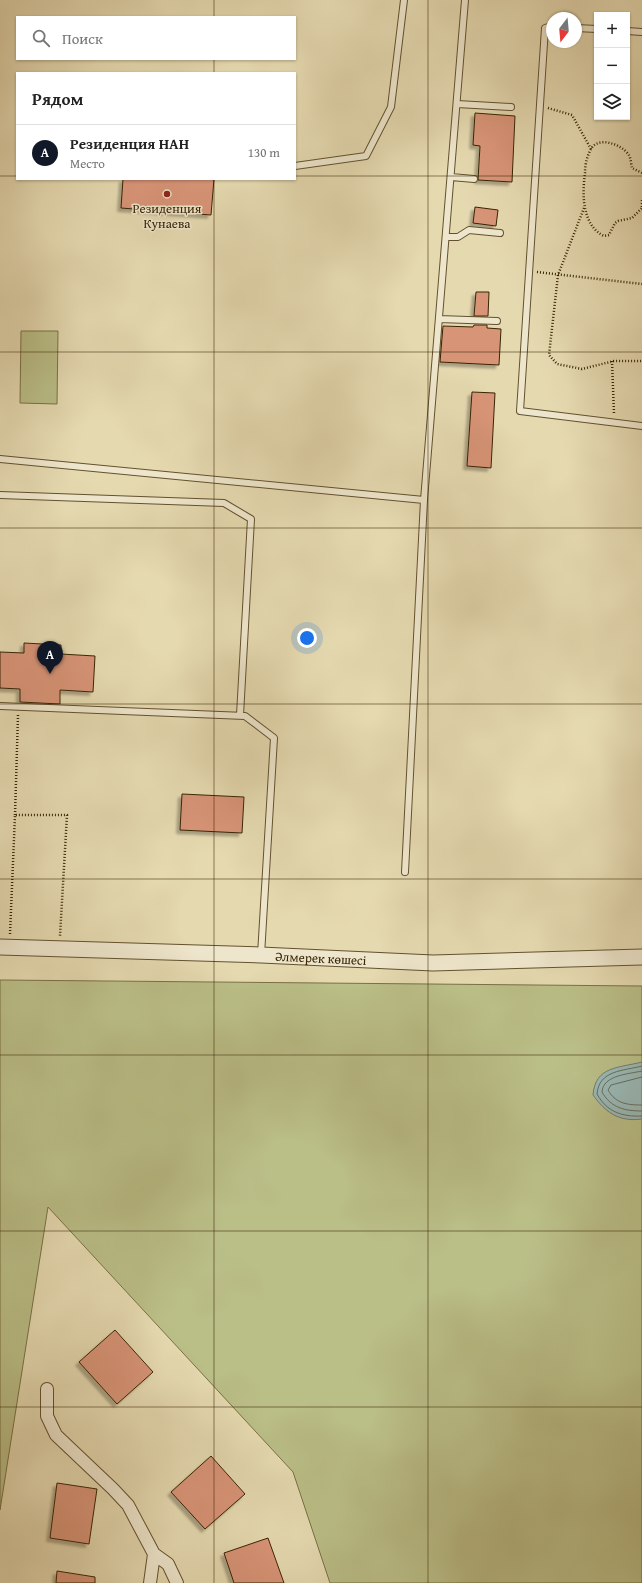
<!DOCTYPE html>
<html lang="ru">
<meta charset="utf-8">
<style>
:root{--surface:#fff;--page:#f2f2f2;--text:#222;--muted:#767676;--line:#e0e0e0;--accent:#111827}
body{margin:0;font-family:"Gentium Book Plus",serif;background:var(--page);color:var(--text)}
.controls{position:absolute;right:12px;top:12px;display:grid;overflow:hidden;border-radius:0px;box-shadow:0 1px 3px #0004}
.controls button{width:36px;height:36px;display:grid;place-items:center;padding:0;border:0;border-bottom:1px solid var(--line);background:var(--surface);color:var(--text);font:20px sans-serif}
.compass{position:absolute;left:546px;top:12px;width:36px;height:36px;border-radius:50%;background:var(--surface);box-shadow:0 1px 3px #0004;rotate:196deg}
.you{position:absolute;left:307px;top:638px;width:14px;height:14px;margin:-10px;border:3px solid #fff;border-radius:50%;background:#1a73e8;box-shadow:0 0 0 6px #1a73e833}
.badge{display:grid;place-items:center;width:26px;height:26px;border-radius:50%;background:var(--accent);color:#fff;font-size:13px;font-weight:700}
.pin{position:absolute;translate:-50% -33px;filter:drop-shadow(0 1px 2px #0008)}
.pin::after{content:'';position:absolute;top:21px;width:14px;height:12px;background:inherit;clip-path:polygon(0 0,100% 0,50% 100%)}
.list{margin:0;padding:0;list-style:none}
h2{display:flex;justify-content:space-between;align-items:center;height:52px;margin:0;padding:0 16px;font-size:17px}
h2 small{font-size:13px;font-weight:400;color:var(--muted)}
.list li{display:grid;grid-template-columns:26px 1fr auto;gap:12px;align-items:center;box-sizing:border-box;height:56px;padding:0 16px;border-top:1px solid var(--line)}
.list b{display:block;font-size:15px;white-space:nowrap}
.list p{margin:0;font-size:13px;white-space:nowrap;color:var(--muted)}
.list em{font-size:13px;font-style:normal;color:var(--muted)}
.icon{flex:none;width:22px;height:22px;fill:none;stroke:currentColor;stroke-width:2;stroke-linecap:round;stroke-linejoin:round}
.map{position:relative;flex:none;width:642px;height:1583px;overflow:hidden}
.search{position:absolute;background:var(--surface);box-shadow:0 1px 3px #0004;left:16px;top:16px;width:280px;height:44px;display:flex;align-items:center;gap:10px;box-sizing:border-box;padding:0 14px;border-radius:0px;color:var(--muted);font-size:15px}
.panel{position:absolute;background:var(--surface);box-shadow:0 1px 3px #0004;left:16px;top:72px;width:280px;height:108px;border-radius:0px}
.map>svg:first-child{display:block}
.green{fill:#babe87;stroke:#797145}
.water{fill:#99b8b5;stroke:#727d6e}
.lines{fill:none;stroke-linecap:round;stroke-linejoin:round}
.shore{stroke:#686e5c;stroke-width:1}
.building{fill:#d89477;stroke:#382403;filter:url(#shadow)}
.service-casing{stroke:#63512e;stroke-width:8}
.minor-casing{stroke:#63512e;stroke-width:14}
.tertiary-casing{stroke:#63512e;stroke-width:17}
.path{stroke:#382403;stroke-width:2.5;stroke-dasharray:1 2;stroke-linecap:butt}
.service{stroke:#eee6cc;stroke-width:6}
.minor{stroke:#eee6cc;stroke-width:12}
.tertiary{stroke:#eee6cc;stroke-width:15}
.grid{fill:none;stroke:#382403;stroke-width:1;stroke-opacity:0.55}
.poi-dot{fill:#8f2418;stroke:#eee6cc;stroke-width:1.5}
.labels{text-anchor:middle;stroke-width:3;stroke-linejoin:round;paint-order:stroke}
.poi-label{font-size:13px;fill:#382403;stroke:#eee6cc}
.street-label{font-size:13px;fill:#382403;stroke:#eee6cc}
</style>
<div class="map">
<svg width="642" height="1583" viewBox="0 0 642 1583">
<defs>
<filter id="shadow"><feDropShadow dx="-3.5" dy="3.5" stdDeviation="1" flood-color="#0004"/></filter>
</defs>
<rect width="100%" height="100%" fill="#e5d9b0"/>
<filter id="stains"><feTurbulence type="fractalNoise" baseFrequency=".005" numOctaves="4"/><feColorMatrix values="0 0 0 0 .2 0 0 0 0 .09 0 0 0 0 .02 0 0 0 .5 -.17"/></filter>
<radialGradient id="worn" r=".72"><stop offset=".6" stop-color="#630" stop-opacity="0"/><stop offset="1" stop-color="#630" stop-opacity=".3"/></radialGradient>
<path class="green" d="M 21,331 L 58,331 L 57,404 L 20,403 Z
M 0,980 L 642,986 L 642,1583 L 330,1583 L 293,1472 L 48,1207 L 0,1510 Z"/>
<path class="water" d="M 642,1062 L 642,1119 C 619,1122 606,1113 593,1095 C 595,1066 619,1068 642,1062 Z"/>
<g class="lines">
<path class="shore" d="M 642,1066 C 623,1071 599,1070 597,1094 C 607,1112 622,1117 642,1116
M 642,1071 C 629,1074 603,1075 602,1092 C 611,1108 625,1111 642,1111
M 642,1077 L 615,1084 L 611,1085 L 608,1090 C 616,1104 628,1105 642,1105"/>
</g>
<path class="building" d="M 475,113 L 515,116 L 512,182 L 478,180 L 480,146 L 473,145 Z
M 123,179 L 214,179 L 211,215 L 121,208 Z
M 475,207 L 498,210 L 496,226 L 473,223 Z
M 476,292 L 489,292 L 488,316 L 474,316 Z
M 474,325 L 487,325 L 487,328 L 501,329 L 499,365 L 440,362 L 443,326 L 473,327 Z
M 472,392 L 495,393 L 491,468 L 467,466 Z
M 24,643 L 61,645 L 61,654 L 95,656 L 93,692 L 60,690 L 60,704 L 20,702 L 20,689 L 0,688 L 0,652 L 24,653 Z
M 182,794 L 244,797 L 242,833 L 180,830 Z
M 115,1330 L 153,1372 L 117,1404 L 79,1362 Z
M 211,1456 L 245,1494 L 205,1529 L 171,1492 Z
M 57,1483 L 97,1489 L 89,1544 L 50,1538 Z
M 268,1538 L 284,1583 L 234,1583 L 224,1553 Z
M 57,1571 L 95,1577 L 95,1583 L 56,1583 Z"/>
<g class="lines">
<defs>
<path id="service" d="M 552,26 L 545,28 L 520,411 L 642,426
M 576,28 L 597,29
M 627,31 L 642,32
M 457,104 L 511,107
M 295,166 L 366,156 L 391,107 L 404,0
M 451,177 L 474,179
M 446,237 L 458,237 L 469,230 L 500,233
M 439,319 L 497,321
M 0,459 L 424,500 L 405,872
M 0,495 L 224,503 L 251,519 L 240,715
M 424,500 L 465,0
M 0,706 L 245,716 L 274,738 L 261,955"/>
<path id="minor" d="M 47,1389 L 47,1416 L 56,1435 L 113,1489 L 128,1505 L 154,1554 L 168,1564 L 177,1583
M 150,1583 L 154,1554"/>
<g id="tertiary">
<path id="s1" d="M 0,947 L 261,955 L 433,963 L 642,957"/>
</g>
</defs>
<use href="#service" class="service-casing"/>
<use href="#minor" class="minor-casing"/>
<use href="#tertiary" class="tertiary-casing"/>
<path class="path" d="M 548,108 L 572,115 L 591,149
M 642,173 L 632,168 C 631,164 631,157 628,154 C 621,144 598,136 591,149 C 587,156 585,165 585,173 C 582,195 582,225 604,236 L 609,235 L 615,223 L 618,221 L 632,218 L 642,208
M 642,200 L 642,207
M 584,208 L 558,275 L 549,355 L 557,364 L 582,369 L 614,361 L 642,361
M 537,272 L 642,284
M 612,361 L 614,414
M 15,815 L 18,715
M 10,934 L 15,815 L 67,815 L 60,936"/>
<use href="#service" class="service"/>
<use href="#minor" class="minor"/>
<use href="#tertiary" class="tertiary"/>
</g>
<path class="grid" d="M 214,0 L 214,17M 428,0 L 428,1583M 214,59 L 214,73M 0,176 L 17,176M 295,176 L 642,176M 214,179 L 214,1583M 0,352 L 642,352M 0,528 L 642,528M 0,704 L 642,704M 0,879 L 642,879M 0,1055 L 642,1055M 0,1231 L 642,1231M 0,1407 L 642,1407"/>
<circle class="poi-dot" cx="167" cy="194" r="4"/>
<g class="labels">
<g class="poi-label">
<text x="167" y="213">Резиденция<tspan x="167" dy="15">Кунаева</tspan></text>
</g>
<g class="street-label">
<text dy="5" stroke="none"><textPath href="#s1" startOffset="321">Әлмерек көшесі</textPath></text>
</g>
</g>
<rect width="100%" height="100%" filter="url(#stains)"/>
<rect width="100%" height="100%" fill="url(#worn)"/>
</svg>
<div class="controls">
<button>+</button>
<button>−</button>
<button><svg class="icon" aria-label="layers" viewBox="0 0 24 24"><path d="M12 4l9 5-9 5-9-5zM3 14l9 5 9-5"/></svg></button>
</div>
<svg class="compass" viewBox="-18 -18 36 36"><path d="M0-13l5 13h-10z" fill="#e53935"/><path d="M0 13l5-13h-10z" fill="#767676"/></svg>
<div class="you"></div>
<div class="pin badge" style="left:50px;top:674px">A</div>
<div class="search"><svg class="icon" aria-label="search" viewBox="0 0 24 24"><circle cx="10" cy="10" r="6"/><path d="M15 15l6 6"/></svg>Поиск</div>
<section class="panel">
<h2>Рядом<small></small></h2>
<ul class="list">
<li><span class="badge">A</span><div><b>Резиденция НАН</b><p>Место</p></div><em>130 m</em></li>
</ul>
</section>
</div>
